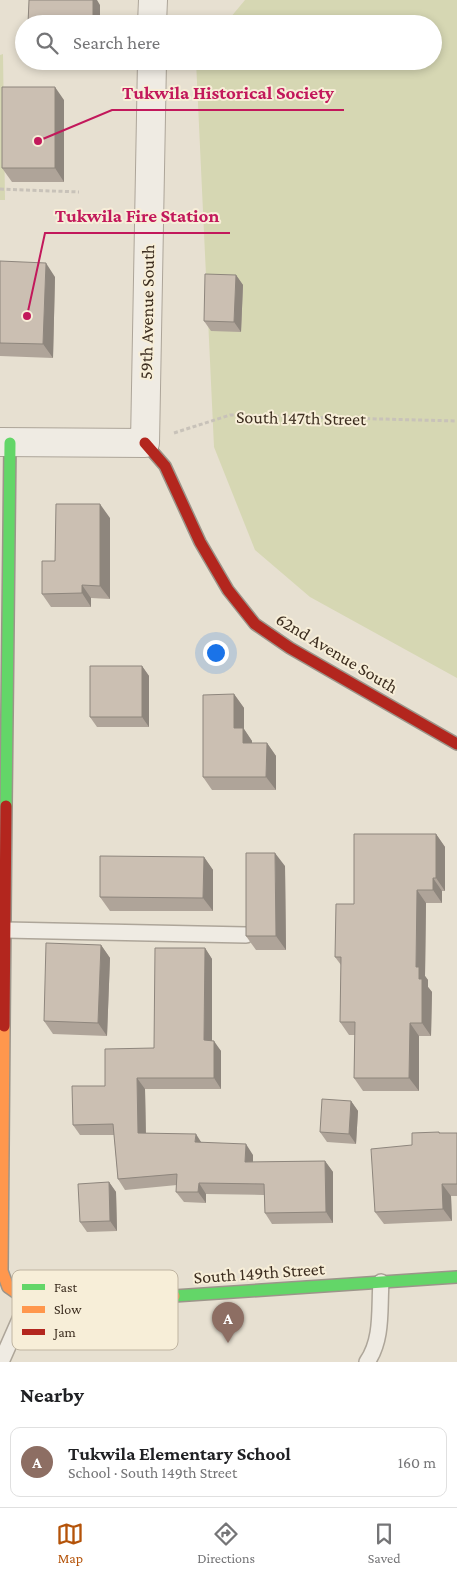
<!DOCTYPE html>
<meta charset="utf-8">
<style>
:root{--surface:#fff;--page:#f6f6f6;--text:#202124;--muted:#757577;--line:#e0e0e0;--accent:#b45309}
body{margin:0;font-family:"Crimson Pro",serif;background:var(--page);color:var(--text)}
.you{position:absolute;left:215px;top:652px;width:18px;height:18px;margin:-12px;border:4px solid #fff;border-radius:50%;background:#1a73e8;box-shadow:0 0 0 8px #1a73e833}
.badge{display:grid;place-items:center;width:32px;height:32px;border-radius:50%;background:var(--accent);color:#fff;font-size:16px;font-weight:700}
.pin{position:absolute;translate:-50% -41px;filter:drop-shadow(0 1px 2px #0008)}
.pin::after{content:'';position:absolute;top:26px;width:18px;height:15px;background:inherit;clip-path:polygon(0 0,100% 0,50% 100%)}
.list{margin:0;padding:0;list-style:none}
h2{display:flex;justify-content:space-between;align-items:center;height:65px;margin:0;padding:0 20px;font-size:21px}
h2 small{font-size:16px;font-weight:400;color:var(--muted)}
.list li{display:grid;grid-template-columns:32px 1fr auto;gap:15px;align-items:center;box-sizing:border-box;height:70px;margin:0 10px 10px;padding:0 10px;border:1px solid var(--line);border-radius:10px}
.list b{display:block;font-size:19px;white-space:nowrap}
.list p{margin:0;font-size:16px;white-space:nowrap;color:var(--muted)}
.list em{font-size:16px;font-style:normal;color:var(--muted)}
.icon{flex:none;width:28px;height:28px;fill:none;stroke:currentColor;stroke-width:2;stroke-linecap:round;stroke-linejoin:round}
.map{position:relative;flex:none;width:457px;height:1362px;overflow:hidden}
.search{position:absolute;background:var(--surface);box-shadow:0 2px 8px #0003;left:15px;right:15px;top:15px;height:55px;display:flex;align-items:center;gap:12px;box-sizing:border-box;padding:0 18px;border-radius:28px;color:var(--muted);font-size:19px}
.sheet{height:145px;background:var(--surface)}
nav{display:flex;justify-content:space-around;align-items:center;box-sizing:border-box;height:70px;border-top:1px solid var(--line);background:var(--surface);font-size:14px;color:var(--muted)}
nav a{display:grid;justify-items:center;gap:2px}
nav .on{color:var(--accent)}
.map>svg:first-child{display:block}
.green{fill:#d6d7b3}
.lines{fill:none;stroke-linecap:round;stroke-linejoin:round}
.lane-casing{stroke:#ada599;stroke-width:18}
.street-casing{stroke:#ada599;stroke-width:30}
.fast-casing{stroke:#9c958a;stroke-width:14}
.slow-casing{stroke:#9c958a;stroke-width:14}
.jam-casing{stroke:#9c958a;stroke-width:14}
.path{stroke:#c8c2b9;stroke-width:3;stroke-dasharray:4 2.5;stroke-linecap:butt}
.lane{stroke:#efebe3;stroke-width:15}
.street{stroke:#efebe3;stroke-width:28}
.fast{stroke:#63d668;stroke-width:11}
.slow{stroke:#ff974d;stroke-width:11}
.jam{stroke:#b3261e;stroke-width:11}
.wall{fill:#afa499}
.shaded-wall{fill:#8e867d}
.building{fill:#cbbfb2;stroke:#8e867d}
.labels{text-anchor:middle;stroke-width:4;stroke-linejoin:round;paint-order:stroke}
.street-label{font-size:18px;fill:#3d2e20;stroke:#f7eed8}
.key{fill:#f7eed8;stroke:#bfb4a1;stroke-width:1}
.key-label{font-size:14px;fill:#3d2e20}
.leader{fill:none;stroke:#c2185b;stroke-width:2}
.callout-dot{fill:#c2185b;stroke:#f7eed8;stroke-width:2}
.callout-label{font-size:19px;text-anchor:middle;font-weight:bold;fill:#c2185b;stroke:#f7eed8;stroke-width:4;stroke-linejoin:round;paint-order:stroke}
</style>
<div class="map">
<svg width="457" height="1362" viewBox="0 0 457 1362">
<rect width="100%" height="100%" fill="#e7e0d1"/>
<path class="green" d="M 245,0 L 457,0 L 457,678 L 310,597 L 255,550 L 214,447 L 196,61 L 433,61 L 433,24 L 225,24 Z
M 3,54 L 5,200 L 0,200 L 0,55 Z"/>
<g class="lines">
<defs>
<path id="lane" d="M 5,930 L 246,935
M 1,1362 L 28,1301
M 367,1362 C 383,1339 379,1309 381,1282"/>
<path id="street" d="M 152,24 L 153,0
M 0,442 L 145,443 L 152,61"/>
<path id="fast" d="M 6,806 L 10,443
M 174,1296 L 457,1277"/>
<path id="slow" d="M 4,1026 L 2,1271 L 8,1287 L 28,1301 L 48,1305 L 174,1296"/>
<path id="jam" d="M 145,443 L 165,466 L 200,542 L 228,590 L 255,624 L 290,648 L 457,744
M 4,1026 L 6,806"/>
</defs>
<use href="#lane" class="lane-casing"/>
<use href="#street" class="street-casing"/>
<use href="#fast" class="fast-casing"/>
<use href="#slow" class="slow-casing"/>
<use href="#jam" class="jam-casing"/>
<path class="path" d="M 0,189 L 79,192
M 174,433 L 230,415 L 457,421"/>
<use href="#lane" class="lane"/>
<use href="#street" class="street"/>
<use href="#fast" class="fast"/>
<use href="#slow" class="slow"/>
<use href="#jam" class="jam"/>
</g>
<path class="wall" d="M 64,100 L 64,182 L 12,182 L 2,168 Z
M 0,261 L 55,277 L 53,358 L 0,356 Z
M 236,275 L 243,285 L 241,332 L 211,331 L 204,321 Z
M 110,518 L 110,599 L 91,598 L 91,607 L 51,607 L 42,594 L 55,561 Z
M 142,666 L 149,676 L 149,727 L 97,727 L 90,717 Z
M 234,694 L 244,708 L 244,729 L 252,741 L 252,743 L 267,743 L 276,756 L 276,790 L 212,790 L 203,777 Z
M 436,834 L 445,847 L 445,891 L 442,891 L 442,903 L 426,903 L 425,976 L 428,980 L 428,987 L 432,992 L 431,1036 L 419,1036 L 419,1091 L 363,1091 L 354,1078 L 355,1035 L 349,1035 L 340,1022 L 341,965 L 335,957 L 354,904 Z
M 204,857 L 213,870 L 213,911 L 110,911 L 100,897 Z
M 285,866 L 286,950 L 256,950 L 246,936 Z
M 101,945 L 110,958 L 107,1036 L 53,1034 L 44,1021 Z
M 205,948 L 212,959 L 212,1041 L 221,1051 L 221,1089 L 145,1089 L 146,1133 L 201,1142 L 253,1155 L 253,1162 L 325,1161 L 333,1172 L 333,1223 L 272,1224 L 265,1213 L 264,1195 L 206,1194 L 206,1203 L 184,1202 L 176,1192 L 177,1185 L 125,1190 L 118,1179 L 114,1135 L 80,1135 L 73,1125 L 105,1086 L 154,1048 Z
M 351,1101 L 358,1111 L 356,1144 L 327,1142 L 320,1132 Z
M 439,1132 L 440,1133 L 457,1133 L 457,1196 L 451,1196 L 452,1221 L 384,1224 L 375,1212 L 412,1145 Z
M 109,1182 L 116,1192 L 117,1231 L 87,1232 L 80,1222 Z"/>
<path class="shaded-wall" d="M 93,0 L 97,0 L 100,5 L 100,24 L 93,24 Z
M 55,87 L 64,100 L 64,182 L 55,168 Z
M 46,263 L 55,277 L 53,358 L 43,344 Z
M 236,275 L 243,285 L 241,332 L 234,322 Z
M 100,504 L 110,518 L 110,599 L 100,586 Z
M 82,585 L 91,598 L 91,607 L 82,593 Z
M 142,666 L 149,676 L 149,727 L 142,717 Z
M 234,694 L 244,708 L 244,729 L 252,741 L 252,756 L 243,743 L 234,728 Z
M 267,743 L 276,756 L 276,790 L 266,777 Z
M 436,834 L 445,847 L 445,891 L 436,878 Z
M 275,853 L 285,866 L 286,950 L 276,936 Z
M 204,857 L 213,870 L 213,911 L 203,898 Z
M 433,878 L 442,891 L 442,903 L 433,890 Z
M 417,890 L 426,903 L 425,976 L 428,980 L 428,987 L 432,992 L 431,1036 L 422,1023 L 419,979 L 416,967 Z
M 101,945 L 110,958 L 107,1036 L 98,1023 Z
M 205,948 L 212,959 L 212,1051 L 204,1040 Z
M 410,1023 L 419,1036 L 419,1091 L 409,1078 Z
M 214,1041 L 221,1051 L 221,1089 L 214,1078 Z
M 137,1078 L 145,1089 L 146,1143 L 138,1133 Z
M 351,1101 L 358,1111 L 356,1144 L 349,1134 Z
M 196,1134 L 203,1145 L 195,1142 Z
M 246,1144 L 253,1155 L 253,1172 L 245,1162 Z
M 325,1161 L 333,1172 L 333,1223 L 326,1212 Z
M 109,1182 L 116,1192 L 117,1231 L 110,1221 Z
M 199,1183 L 206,1194 L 206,1203 L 198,1192 Z
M 442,1184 L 451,1196 L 452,1221 L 443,1209 Z"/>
<path class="building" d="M 29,0 L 93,0 L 93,24 L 28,24 Z
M 2,87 L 55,87 L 55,168 L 2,168 Z
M 0,261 L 46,263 L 43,344 L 0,343 Z
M 205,274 L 236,275 L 234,322 L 204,321 Z
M 56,504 L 100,504 L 100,586 L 82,585 L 82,593 L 42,594 L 42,561 L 55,561 Z
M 90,666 L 142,666 L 142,717 L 90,717 Z
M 234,694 L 234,728 L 243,728 L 243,743 L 267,743 L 266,777 L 203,777 L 203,695 Z
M 354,834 L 436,834 L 436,878 L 433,878 L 433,890 L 417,890 L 416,967 L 419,967 L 419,979 L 422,979 L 422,1023 L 410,1023 L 409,1078 L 354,1078 L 355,1022 L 340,1022 L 341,957 L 335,957 L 336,904 L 354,904 Z
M 246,853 L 275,853 L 276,936 L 246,936 Z
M 100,856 L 204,857 L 203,898 L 100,897 Z
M 46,943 L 101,945 L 98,1023 L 44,1021 Z
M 155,948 L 205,948 L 204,1040 L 214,1041 L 214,1078 L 137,1078 L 138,1133 L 196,1134 L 195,1142 L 246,1144 L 245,1162 L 325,1161 L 326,1212 L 265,1213 L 264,1184 L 199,1183 L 198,1192 L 176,1192 L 177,1174 L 118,1179 L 113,1124 L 73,1125 L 72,1086 L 105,1086 L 105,1049 L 154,1048 Z
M 322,1099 L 351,1101 L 349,1134 L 320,1132 Z
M 439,1132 L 439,1133 L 457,1133 L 457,1184 L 442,1184 L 443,1209 L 375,1212 L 371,1149 L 412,1145 L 412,1133 Z
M 109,1182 L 110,1221 L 80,1222 L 78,1184 Z"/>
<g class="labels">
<g class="street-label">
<text transform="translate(147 312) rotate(-89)" y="6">59th Avenue South</text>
<text transform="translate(301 418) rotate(1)" y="6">South 147th Street</text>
<text transform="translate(337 653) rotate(31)" y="6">62nd Avenue South</text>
<text transform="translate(259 1273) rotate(-4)" y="6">South 149th Street</text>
</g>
</g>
<rect x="12" y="1270" width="166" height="80" rx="8" class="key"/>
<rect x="22" y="1284" width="23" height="6" fill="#63d668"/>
<rect x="22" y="1306" width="23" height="7" fill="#ff974d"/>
<rect x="22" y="1329" width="23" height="6" fill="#b3261e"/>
<g class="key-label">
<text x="54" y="1292">Fast</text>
<text x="54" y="1314">Slow</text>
<text x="54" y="1337">Jam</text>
</g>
<path class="leader" d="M38 141L112 110H344M27 316L45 233H230"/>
<g class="callout-dot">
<circle cx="38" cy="141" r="5"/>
<circle cx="27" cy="316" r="5"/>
</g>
<g class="callout-label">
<text x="228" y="99">Tukwila Historical Society</text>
<text x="137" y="222">Tukwila Fire Station</text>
</g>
</svg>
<div class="you"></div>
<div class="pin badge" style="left:228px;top:1343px;background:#8d6e63">A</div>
<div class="search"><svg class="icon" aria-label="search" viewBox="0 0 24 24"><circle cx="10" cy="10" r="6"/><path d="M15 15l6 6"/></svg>Search here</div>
</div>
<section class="sheet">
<h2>Nearby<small></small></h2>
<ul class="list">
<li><span class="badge" style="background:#8d6e63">A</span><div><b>Tukwila Elementary School</b><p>School · South 149th Street</p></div><em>160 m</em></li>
</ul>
</section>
<nav>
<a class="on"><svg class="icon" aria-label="map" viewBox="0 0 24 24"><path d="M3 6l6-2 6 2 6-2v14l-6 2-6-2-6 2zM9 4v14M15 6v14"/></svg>Map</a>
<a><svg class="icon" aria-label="directions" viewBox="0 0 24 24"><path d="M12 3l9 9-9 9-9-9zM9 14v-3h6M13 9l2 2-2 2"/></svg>Directions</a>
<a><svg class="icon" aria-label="saved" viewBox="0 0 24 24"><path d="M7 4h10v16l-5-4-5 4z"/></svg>Saved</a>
</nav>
